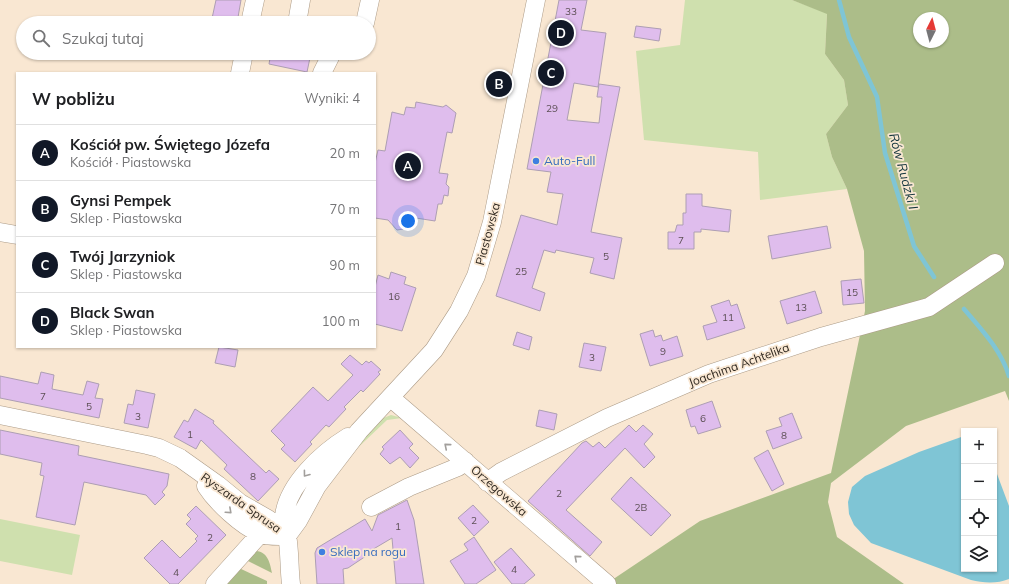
<!DOCTYPE html>
<html lang="pl">
<meta charset="utf-8">
<style>
:root{--surface:#fff;--page:#f2f2f2;--text:#202124;--muted:#757577;--line:#e0e0e0;--accent:#111827}
body{margin:0;font-family:Mulish,sans-serif;background:var(--page);color:var(--text)}
.controls{position:absolute;right:12px;bottom:12px;display:grid;overflow:hidden;border-radius:0px;box-shadow:0 1px 3px #0004}
.controls button{width:36px;height:36px;display:grid;place-items:center;padding:0;border:0;border-bottom:1px solid var(--line);background:var(--surface);color:var(--text);font:20px sans-serif}
.compass{position:absolute;left:913px;top:12px;width:36px;height:36px;border-radius:50%;background:var(--surface);box-shadow:0 1px 3px #0004;rotate:6deg}
.you{position:absolute;left:408px;top:221px;width:14px;height:14px;margin:-10px;border:3px solid #fff;border-radius:50%;background:#1a73e8;box-shadow:0 0 0 6px #1a73e833}
.badge{display:grid;place-items:center;width:26px;height:26px;border-radius:50%;background:var(--accent);color:#fff;font-size:13px;font-weight:700}
.pin{position:absolute;translate:-50% -50%;border:2px solid #fff;box-shadow:0 1px 4px #0006}
.list{margin:0;padding:0;list-style:none}
h2{display:flex;justify-content:space-between;align-items:center;height:52px;margin:0;padding:0 16px;font-size:17px}
h2 small{font-size:13px;font-weight:400;color:var(--muted)}
.list li{display:grid;grid-template-columns:26px 1fr auto;gap:12px;align-items:center;box-sizing:border-box;height:56px;padding:0 16px;border-top:1px solid var(--line)}
.list b{display:block;font-size:15px;white-space:nowrap}
.list p{margin:0;font-size:13px;white-space:nowrap;color:var(--muted)}
.list em{font-size:13px;font-style:normal;color:var(--muted)}
.icon{flex:none;width:22px;height:22px;fill:none;stroke:currentColor;stroke-width:2;stroke-linecap:round;stroke-linejoin:round}
.map{position:relative;flex:none;width:1009px;height:584px;overflow:hidden}
.search{position:absolute;background:var(--surface);box-shadow:0 1px 3px #0004;left:16px;top:16px;width:360px;height:44px;display:flex;align-items:center;gap:10px;box-sizing:border-box;padding:0 14px;border-radius:22px;color:var(--muted);font-size:15px}
.panel{position:absolute;background:var(--surface);box-shadow:0 1px 3px #0004;left:16px;top:72px;width:360px;height:276px;border-radius:0px}
.map>svg:first-child{display:block}
.green{fill:#cfe0ae}
.forest{fill:#acbd89;fill-rule:evenodd}
.water{fill:#7fc5d5}
.lines{fill:none;stroke-linecap:round;stroke-linejoin:round}
.stream{stroke:#7fc5d5;stroke-width:4.5}
.building{fill:#dfbded;stroke:#ad9eb3}
.minor-casing{stroke:#ac9b87;stroke-width:19}
.minor{stroke:#fff;stroke-width:18}
.oneway{stroke:#a29f9c}
.shop-dot{fill:#3f7fe0;stroke:#f9e7d2;stroke-width:1.5}
.labels{text-anchor:middle;stroke-width:3.5;stroke-linejoin:round;paint-order:stroke}
.number-label{font-size:10px;fill:#5c4f55}
.shop-label{font-size:12px;fill:#366cbe;stroke:#f9e7d2;text-anchor:start}
.street-label{font-size:12px;fill:#312a22;stroke:#f9e7d2}
.water-label{font-size:13px;font-style:italic;fill:#13353d;stroke:#f9e7d2}
</style>
<div class="map">
<svg width="1009" height="584" viewBox="0 0 1009 584">
<rect width="100%" height="100%" fill="#f9e7d2"/>
<path class="green" d="M 685,0 L 792,0 L 827,13 L 825,54 L 844,80 L 848,105 L 826,134 L 832,157 L 847,189 L 760,200 L 758,152 L 644,140 L 636,51 L 680,45 Z
M 391,415 L 402,418 L 387,420 L 346,459 L 381,419 Z
M 0,519 L 80,535 L 72,575 L 0,561 Z"/>
<path class="forest" d="M 792,0 L 1009,0 L 1009,401 L 1005,391 L 906,426 L 831,483 L 828,502 L 837,537 L 904,584 L 606,584 L 700,521 L 831,473 L 865,311 L 864,251 L 847,189 L 832,157 L 826,134 L 848,105 L 844,80 L 825,54 L 827,14 ZM 919,18 L 943,18 L 943,42 L 919,42 Z
M 256,551 C 268,552 270,563 272,573 L 246,560 Z
M 239,568 L 267,581 L 267,584 L 224,584 Z"/>
<path class="water" d="M 964,436 L 964,569 L 994,569 L 994,466 L 1009,506 L 1009,579 C 997,584 983,583 971,580 L 871,543 L 854,525 L 849,514 L 848,502 L 852,487 L 865,476 L 919,452 Z"/>
<g class="lines">
<path class="stream" d="M 839,0 L 849,37 L 877,97 L 885,153 L 914,246 L 934,277
M 964,309 C 982,330 1001,350 1009,376"/>
</g>
<path class="building" d="M 216,0 L 241,0 L 237,23 L 211,23 Z
M 559,0 L 587,0 L 581,30 L 606,33 L 598,87 L 574,83 L 567,120 L 599,123 L 602,97 L 597,97 L 599,84 L 620,87 L 591,232 L 622,238 L 614,279 L 590,273 L 594,258 L 556,250 L 555,253 L 544,250 L 532,288 L 545,293 L 540,311 L 496,296 L 521,215 L 557,225 L 563,194 L 547,192 L 551,172 L 527,169 Z
M 636,26 L 661,29 L 659,41 L 634,37 Z
M 271,53 L 311,53 L 307,72 L 269,64 Z
M 416,102 L 443,107 L 446,105 L 456,113 L 452,133 L 447,132 L 439,173 L 448,174 L 446,184 L 449,187 L 448,196 L 444,195 L 442,204 L 438,204 L 435,221 L 416,218 L 416,221 L 410,228 L 397,230 L 388,220 L 375,218 L 375,163 L 378,150 L 385,151 L 392,112 L 404,115 L 406,107 L 415,108 Z
M 686,194 L 702,194 L 702,206 L 731,210 L 729,232 L 701,229 L 701,232 L 694,232 L 694,249 L 668,249 L 668,232 L 675,232 L 677,225 L 683,225 L 683,213 L 686,213 Z
M 827,226 L 831,248 L 772,259 L 768,236 Z
M 391,272 L 406,277 L 404,284 L 416,288 L 402,331 L 375,324 L 375,287 L 378,275 L 389,279 Z
M 861,279 L 864,303 L 843,305 L 841,281 Z
M 815,291 L 822,313 L 787,324 L 780,301 Z
M 729,300 L 731,306 L 737,304 L 745,328 L 707,340 L 703,326 L 717,322 L 711,306 Z
M 653,330 L 655,337 L 661,335 L 663,341 L 677,336 L 683,356 L 650,366 L 640,334 Z
M 517,332 L 532,337 L 529,350 L 513,345 Z
M 584,343 L 606,347 L 601,371 L 579,367 Z
M 219,347 L 238,350 L 235,367 L 215,363 Z
M 350,355 L 362,365 L 366,361 L 369,363 L 371,361 L 381,370 L 378,372 L 380,374 L 363,392 L 361,390 L 344,407 L 346,409 L 329,427 L 326,425 L 310,442 L 312,444 L 295,462 L 281,449 L 285,445 L 271,431 L 313,387 L 328,401 L 353,375 L 341,364 Z
M 41,372 L 54,375 L 52,389 L 57,390 L 83,395 L 87,381 L 99,384 L 95,398 L 103,399 L 99,418 L 0,398 L 0,376 L 38,384 Z
M 136,390 L 155,394 L 148,428 L 124,423 L 128,404 L 133,405 Z
M 712,401 L 721,427 L 698,434 L 695,426 L 691,427 L 686,410 Z
M 195,409 L 214,421 L 213,423 L 266,473 L 269,470 L 279,479 L 258,501 L 224,469 L 227,465 L 201,440 L 196,449 L 174,437 L 184,420 L 188,422 Z
M 539,410 L 557,414 L 554,430 L 536,426 Z
M 792,413 L 802,438 L 773,449 L 766,431 L 782,426 L 779,418 Z
M 629,425 L 636,432 L 643,425 L 653,434 L 644,444 L 655,457 L 644,468 L 625,448 L 566,510 L 602,542 L 590,556 L 528,501 L 582,443 L 586,441 L 593,447 L 599,442 L 605,448 Z
M 0,430 L 79,446 L 78,455 L 169,474 L 167,486 L 162,492 L 165,495 L 155,505 L 146,495 L 84,482 L 75,525 L 36,517 L 44,476 L 40,475 L 42,463 L 0,454 Z
M 400,430 L 413,444 L 409,448 L 419,458 L 410,468 L 400,457 L 390,464 L 380,454 L 384,449 L 382,447 Z
M 768,450 L 784,484 L 772,491 L 754,458 Z
M 631,477 L 671,515 L 651,536 L 611,499 Z
M 407,500 L 414,520 L 424,584 L 396,584 L 392,538 L 365,554 L 366,556 L 348,568 L 343,569 L 344,584 L 317,584 L 315,553 L 317,548 L 365,519 L 372,531 L 378,515 Z
M 473,505 L 489,522 L 474,536 L 458,518 Z
M 196,506 L 226,535 L 178,584 L 170,584 L 144,558 L 162,540 L 180,558 L 197,541 L 195,539 L 198,536 L 186,524 L 191,519 L 187,515 Z
M 474,537 L 496,570 L 476,584 L 465,584 L 450,561 L 468,550 L 464,544 Z
M 511,548 L 535,575 L 524,584 L 512,584 L 494,562 Z"/>
<g class="lines">
<defs>
<path id="minor" d="M 250,23 L 255,0
M 297,23 L 301,0
M 365,23 L 370,0
M 240,73 L 244,53
M 322,73 L 332,53
M 0,232 L 17,235
M 391,398 L 607,584
M 0,415 L 147,445 L 159,448 L 180,458 L 218,485 L 240,503 L 268,519 L 287,536
M 487,482 L 501,472 L 607,418 L 709,374 L 821,337 L 929,307 L 995,263
M 206,486 C 217,503 241,525 259,533 C 268,537 278,536 287,536
M 371,507 L 409,487 L 458,467 L 465,461
M 287,536 L 298,521 L 317,486 L 359,431 L 434,350 L 459,311 L 476,276 L 492,222 L 536,0
M 215,584 L 260,534
M 291,584 C 289,568 290,551 287,535 C 286,529 283,522 284,516 C 288,484 322,453 348,437"/>
</defs>
<use href="#minor" class="minor-casing"/>
<use href="#minor" class="minor"/>
</g>
<defs><path id="oneway-chevron" d="M-2-3.5L2.5 0L-2 3.5" fill="none" stroke-width="1.6" stroke-linecap="round" stroke-linejoin="round"/></defs>
<g class="oneway">
<use href="#oneway-chevron" transform="translate(447 446) rotate(-140)"/>
<use href="#oneway-chevron" transform="translate(306 474) rotate(127)"/>
<use href="#oneway-chevron" transform="translate(229 511) rotate(42)"/>
<use href="#oneway-chevron" transform="translate(577 558) rotate(-139)"/>
</g>
<g class="shop-dot">
<circle cx="536" cy="161" r="4"/>
<circle cx="322" cy="552" r="4"/>
</g>
<g class="labels">
<g class="number-label">
<text x="571" y="15">33</text>
<text x="552" y="112">29</text>
<text x="681" y="244">7</text>
<text x="606" y="260">5</text>
<text x="521" y="275">25</text>
<text x="852" y="296">15</text>
<text x="394" y="300">16</text>
<text x="801" y="311">13</text>
<text x="728" y="321">11</text>
<text x="663" y="355">9</text>
<text x="592" y="361">3</text>
<text x="43" y="400">7</text>
<text x="89" y="410">5</text>
<text x="138" y="420">3</text>
<text x="703" y="422">6</text>
<text x="190" y="438">1</text>
<text x="784" y="439">8</text>
<text x="253" y="480">8</text>
<text x="559" y="497">2</text>
<text x="641" y="511">2B</text>
<text x="474" y="524">2</text>
<text x="398" y="530">1</text>
<text x="210" y="541">2</text>
<text x="514" y="573">4</text>
<text x="176" y="576">4</text>
</g>
<g class="shop-label">
<text x="544" y="165">Auto-Full</text>
<text x="330" y="556">Sklep na rogu</text>
</g>
<g class="street-label">
<text transform="translate(488 234) rotate(-75)" y="4">Piastowska</text>
<text transform="translate(739 365) rotate(-20)" y="4">Joachima Achtelika</text>
<text transform="translate(499 491) rotate(41)" y="4">Orzegowska</text>
<text transform="translate(241 503) rotate(35)" y="4">Ryszarda Sprusa</text>
</g>
<g class="water-label">
<text transform="translate(904 171) rotate(75)" y="5">Rów Rudzki I</text>
</g>
</g>
</svg>
<div class="controls">
<button>+</button>
<button>−</button>
<button><svg class="icon" aria-label="locate" viewBox="0 0 24 24"><circle cx="12" cy="12" r="6"/><path d="M12 2v4M12 18v4M2 12h4M18 12h4"/></svg></button>
<button><svg class="icon" aria-label="layers" viewBox="0 0 24 24"><path d="M12 4l9 5-9 5-9-5zM3 14l9 5 9-5"/></svg></button>
</div>
<svg class="compass" viewBox="-18 -18 36 36"><path d="M0-13l5 13h-10z" fill="#e53935"/><path d="M0 13l5-13h-10z" fill="#757577"/></svg>
<div class="you"></div>
<div class="pin badge" style="left:408px;top:166px">A</div>
<div class="pin badge" style="left:499px;top:84px">B</div>
<div class="pin badge" style="left:551px;top:73px">C</div>
<div class="pin badge" style="left:561px;top:33px">D</div>
<div class="search"><svg class="icon" aria-label="search" viewBox="0 0 24 24"><circle cx="10" cy="10" r="6"/><path d="M15 15l6 6"/></svg>Szukaj tutaj</div>
<section class="panel">
<h2>W pobliżu<small>Wyniki: 4</small></h2>
<ul class="list">
<li><span class="badge">A</span><div><b>Kościół pw. Świętego Józefa</b><p>Kościół · Piastowska</p></div><em>20 m</em></li>
<li><span class="badge">B</span><div><b>Gynsi Pempek</b><p>Sklep · Piastowska</p></div><em>70 m</em></li>
<li><span class="badge">C</span><div><b>Twój Jarzyniok</b><p>Sklep · Piastowska</p></div><em>90 m</em></li>
<li><span class="badge">D</span><div><b>Black Swan</b><p>Sklep · Piastowska</p></div><em>100 m</em></li>
</ul>
</section>
</div>
